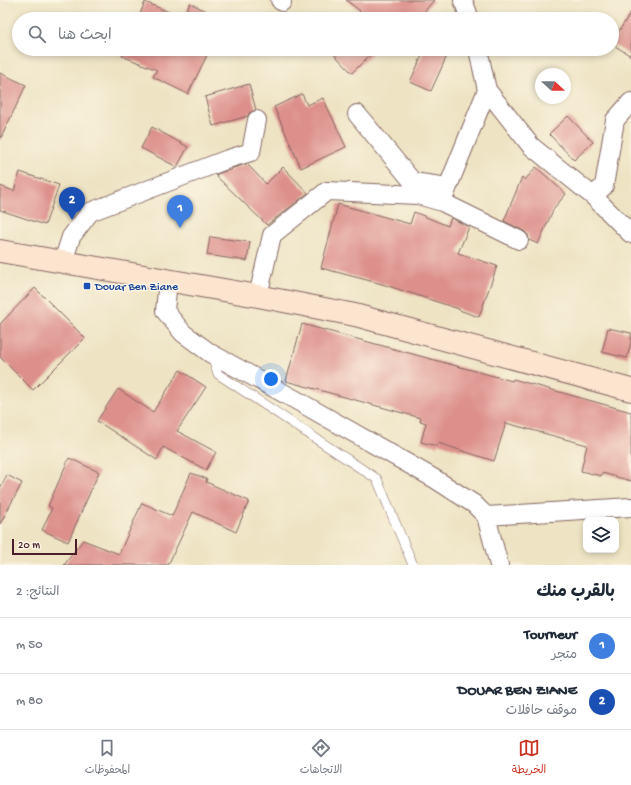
<!DOCTYPE html>
<html lang="ar">
<meta charset="utf-8">
<style>
:root{--surface:#fff;--page:#f6f6f7;--text:#1f2937;--muted:#747a83;--line:#e0e1e3;--accent:#c8321e}
body{margin:0;font-family:"Gochi Hand","Playpen Sans Arabic",sans-serif;background:var(--page);color:var(--text);direction:rtl}
.controls{position:absolute;right:12px;bottom:12px;display:grid;overflow:hidden;border-radius:8px;box-shadow:0 2px 6px #0003}
.controls button{width:36px;height:36px;display:grid;place-items:center;padding:0;border:0;border-bottom:1px solid var(--line);background:var(--surface);color:var(--text);font:20px sans-serif}
.compass{position:absolute;left:535px;top:68px;width:36px;height:36px;border-radius:50%;background:var(--surface);box-shadow:0 2px 6px #0003;rotate:111deg}
.scale{position:absolute;left:12px;bottom:10px;width:65px;box-sizing:border-box;padding-left:4px;border:2px solid #4a1f2b;border-top:0;font-size:11px;line-height:14px;white-space:nowrap;color:#4a1f2b;-webkit-text-stroke:3px #fcf5e5;paint-order:stroke}
.you{position:absolute;left:271px;top:379px;width:14px;height:14px;margin:-10px;border:3px solid #fff;border-radius:50%;background:#1a73e8;box-shadow:0 0 0 6px #1a73e833}
.badge{display:grid;place-items:center;width:26px;height:26px;border-radius:50%;background:var(--accent);color:#fff;font-size:13px;font-weight:700}
.pin{position:absolute;translate:-50% -33px;filter:drop-shadow(0 1px 2px #0008)}
.pin::after{content:'';position:absolute;top:21px;width:14px;height:12px;background:inherit;clip-path:polygon(0 0,100% 0,50% 100%)}
.list{margin:0;padding:0;list-style:none}
h2{display:flex;justify-content:space-between;align-items:center;height:52px;margin:0;padding:0 16px;font-size:17px}
h2 small{font-size:13px;font-weight:400;color:var(--muted)}
.list li{display:grid;grid-template-columns:26px 1fr auto;gap:12px;align-items:center;box-sizing:border-box;height:56px;padding:0 16px;border-top:1px solid var(--line)}
.list b{display:block;font-size:15px;white-space:nowrap}
.list p{margin:0;font-size:13px;white-space:nowrap;color:var(--muted)}
.list em{font-size:13px;font-style:normal;color:var(--muted)}
.icon{flex:none;width:22px;height:22px;fill:none;stroke:currentColor;stroke-width:2;stroke-linecap:round;stroke-linejoin:round}
.map{position:relative;flex:none;width:631px;height:565px;overflow:hidden;direction:ltr}
.search{position:absolute;background:var(--surface);box-shadow:0 2px 6px #0003;left:12px;right:12px;top:12px;height:44px;display:flex;align-items:center;gap:10px;box-sizing:border-box;padding:0 14px;border-radius:22px;color:var(--muted);font-size:15px}
.sheet{height:164px;background:var(--surface)}
nav{display:flex;justify-content:space-around;align-items:center;box-sizing:border-box;height:56px;border-top:1px solid var(--line);background:var(--surface);font-size:11px;color:var(--muted)}
nav a{display:grid;justify-items:center;gap:2px}
nav .on{color:var(--accent)}
.map>svg:first-child{display:block}
.building{fill:#dd908b}
.lines{fill:none;stroke-linecap:round;stroke-linejoin:round}
.lane-casing{stroke:#836460;stroke-width:10}
.street-casing{stroke:#836460;stroke-width:20}
.secondary-casing{stroke:#836460;stroke-width:24}
.lane{stroke:#fff;stroke-width:9}
.street{stroke:#fff;stroke-width:18}
.secondary{stroke:#fbe5cf;stroke-width:22}
.transit-dot{fill:#1a4fb4;stroke:#fcf5e5;stroke-width:1.5}
.labels{text-anchor:middle;stroke-width:3;stroke-linejoin:round;paint-order:stroke}
.transit-label{font-size:12px;fill:#164399;stroke:#fcf5e5;text-anchor:start}
</style>
<div class="map">
<svg width="631" height="565" viewBox="0 0 631 565">
<rect width="100%" height="100%" fill="#fcf5e5"/>
<filter id="ink" filterUnits="userSpaceOnUse"><feTurbulence type="fractalNoise" baseFrequency=".025" numOctaves="2"/><feDisplacementMap in="SourceGraphic" scale="8" xChannelSelector="R" yChannelSelector="G"/><feConvolveMatrix kernelMatrix="1 2 1 2 8 2 1 2 1" color-interpolation-filters="sRGB"/></filter>
<filter id="wash" filterUnits="userSpaceOnUse"><feTurbulence type="fractalNoise" baseFrequency=".012" numOctaves="4" result="noise"/><feDisplacementMap in="SourceGraphic" scale="16" xChannelSelector="R" yChannelSelector="G"/><feGaussianBlur stdDeviation="0.9" result="paint"/><feColorMatrix in="noise" values="0 0 0 0 0 0 0 0 0 0 0 0 0 0 0 0 0 1.4 0 .05"/><feComposite in="paint" operator="in"/></filter>
<g filter="url(#wash)">
<rect width="100%" height="100%" fill="#eee3c3"/>
<g id="blocks">
<path class="building" d="M 346,0 L 434,0 L 418,19 L 352,19 L 360,11 Z
M 145,2 L 183,18 L 190,3 L 221,19 L 138,19 Z
M 631,12 L 631,56 L 612,44 L 612,42 Z
M 125,49 L 210,49 L 188,94 L 153,77 L 157,70 L 122,56 Z
M 329,49 L 376,49 L 352,73 Z
M 425,49 L 450,49 L 431,91 L 410,82 Z
M 0,73 L 26,85 L 0,140 Z
M 249,84 L 256,110 L 249,113 L 248,116 L 213,126 L 205,97 Z
M 302,94 L 307,105 L 323,98 L 346,147 L 301,168 L 274,107 Z
M 568,116 L 593,142 L 574,160 L 549,134 Z
M 152,127 L 188,147 L 177,167 L 141,148 Z
M 247,164 L 266,184 L 283,167 L 308,193 L 267,225 L 215,175 L 228,170 L 230,171 L 233,168 Z
M 536,167 L 566,194 L 554,208 L 538,244 L 529,240 L 528,235 L 524,231 L 504,221 L 522,177 L 525,180 Z
M 20,172 L 59,185 L 45,225 L 0,210 L 0,186 L 14,191 Z
M 338,204 L 410,224 L 414,212 L 448,226 L 451,218 L 469,227 L 458,253 L 497,266 L 479,317 L 459,310 L 459,309 L 382,284 L 321,268 Z
M 210,237 L 250,242 L 247,261 L 207,255 Z
M 35,288 L 85,338 L 33,390 L 0,357 L 0,324 Z
M 302,324 L 512,381 L 513,379 L 631,412 L 631,481 L 602,473 L 601,476 L 581,471 L 587,445 L 506,423 L 494,461 L 438,443 L 437,446 L 421,442 L 426,423 L 420,421 L 421,418 L 286,381 Z
M 608,328 L 631,333 L 631,342 L 627,358 L 602,352 Z
M 180,370 L 206,387 L 177,431 L 216,452 L 206,470 L 163,447 L 157,460 L 97,421 L 118,389 L 153,412 Z
M 69,458 L 99,472 L 68,542 L 42,530 L 52,508 L 48,506 Z
M 191,473 L 207,479 L 206,482 L 249,501 L 236,532 L 193,512 L 168,565 L 64,565 L 83,540 L 119,554 L 142,503 L 172,516 Z
M 7,475 L 22,483 L 0,524 L 0,488 Z"/>
</g>
</g>
<g filter="url(#ink)">
<use href="#blocks" fill-opacity="0" stroke="#836460" stroke-width="1"/>
<g class="lines">
<defs>
<path id="lane" d="M 211,355 L 218,374 L 377,479 L 413,565"/>
<path id="street" d="M 280,0 L 282,2
M 463,0 L 470,19
M 478,49 L 487,90 L 531,146 L 593,196 L 631,234
M 357,114 L 413,182 L 448,187
M 593,196 L 604,186 L 615,120 L 631,102
M 443,199 L 487,90
M 63,262 L 71,237 L 90,212 L 228,159 L 251,152 L 257,120
M 168,280 L 165,311 L 183,333 L 210,353 L 296,400 L 435,479 L 474,504 L 486,516 L 499,565
M 258,296 L 272,235 L 327,191 L 418,195 L 442,202 L 519,240
M 486,516 L 631,507"/>
<path id="secondary" d="M 0,251 L 258,296 L 355,315 L 631,390"/>
</defs>
<use href="#lane" class="lane-casing"/>
<use href="#street" class="street-casing"/>
<use href="#secondary" class="secondary-casing"/>
<use href="#lane" class="lane"/>
<use href="#street" class="street"/>
<use href="#secondary" class="secondary"/>
</g>
</g>
<rect class="transit-dot" x="83" y="282" width="8" height="8" rx="2"/>
<g class="labels">
<g class="transit-label">
<text x="95" y="290">Douar Ben Ziane</text>
</g>
</g>
</svg>
<div class="controls">
<button><svg class="icon" aria-label="layers" viewBox="0 0 24 24"><path d="M12 4l9 5-9 5-9-5zM3 14l9 5 9-5"/></svg></button>
</div>
<svg class="compass" viewBox="-18 -18 36 36"><path d="M0-13l5 13h-10z" fill="#e53935"/><path d="M0 13l5-13h-10z" fill="#747a83"/></svg>
<div class="scale">20 m</div>
<div class="you"></div>
<div class="pin badge" style="left:180px;top:228px;background:#3f7fe0">1</div>
<div class="pin badge" style="left:72px;top:220px;background:#1a4fb4">2</div>
<div class="search"><svg class="icon" aria-label="search" viewBox="0 0 24 24"><circle cx="10" cy="10" r="6"/><path d="M15 15l6 6"/></svg>ابحث هنا</div>
</div>
<section class="sheet">
<h2>بالقرب منك<small>النتائج: 2</small></h2>
<ul class="list">
<li><span class="badge" style="background:#3f7fe0">1</span><div><b>Tourneur</b><p>متجر</p></div><em>50 m</em></li>
<li><span class="badge" style="background:#1a4fb4">2</span><div><b>DOUAR BEN ZIANE</b><p>موقف حافلات</p></div><em>80 m</em></li>
</ul>
</section>
<nav>
<a class="on"><svg class="icon" aria-label="map" viewBox="0 0 24 24"><path d="M3 6l6-2 6 2 6-2v14l-6 2-6-2-6 2zM9 4v14M15 6v14"/></svg>الخريطة</a>
<a><svg class="icon" aria-label="directions" viewBox="0 0 24 24"><path d="M12 3l9 9-9 9-9-9zM9 14v-3h6M13 9l2 2-2 2"/></svg>الاتجاهات</a>
<a><svg class="icon" aria-label="saved" viewBox="0 0 24 24"><path d="M7 4h10v16l-5-4-5 4z"/></svg>المحفوظات</a>
</nav>
